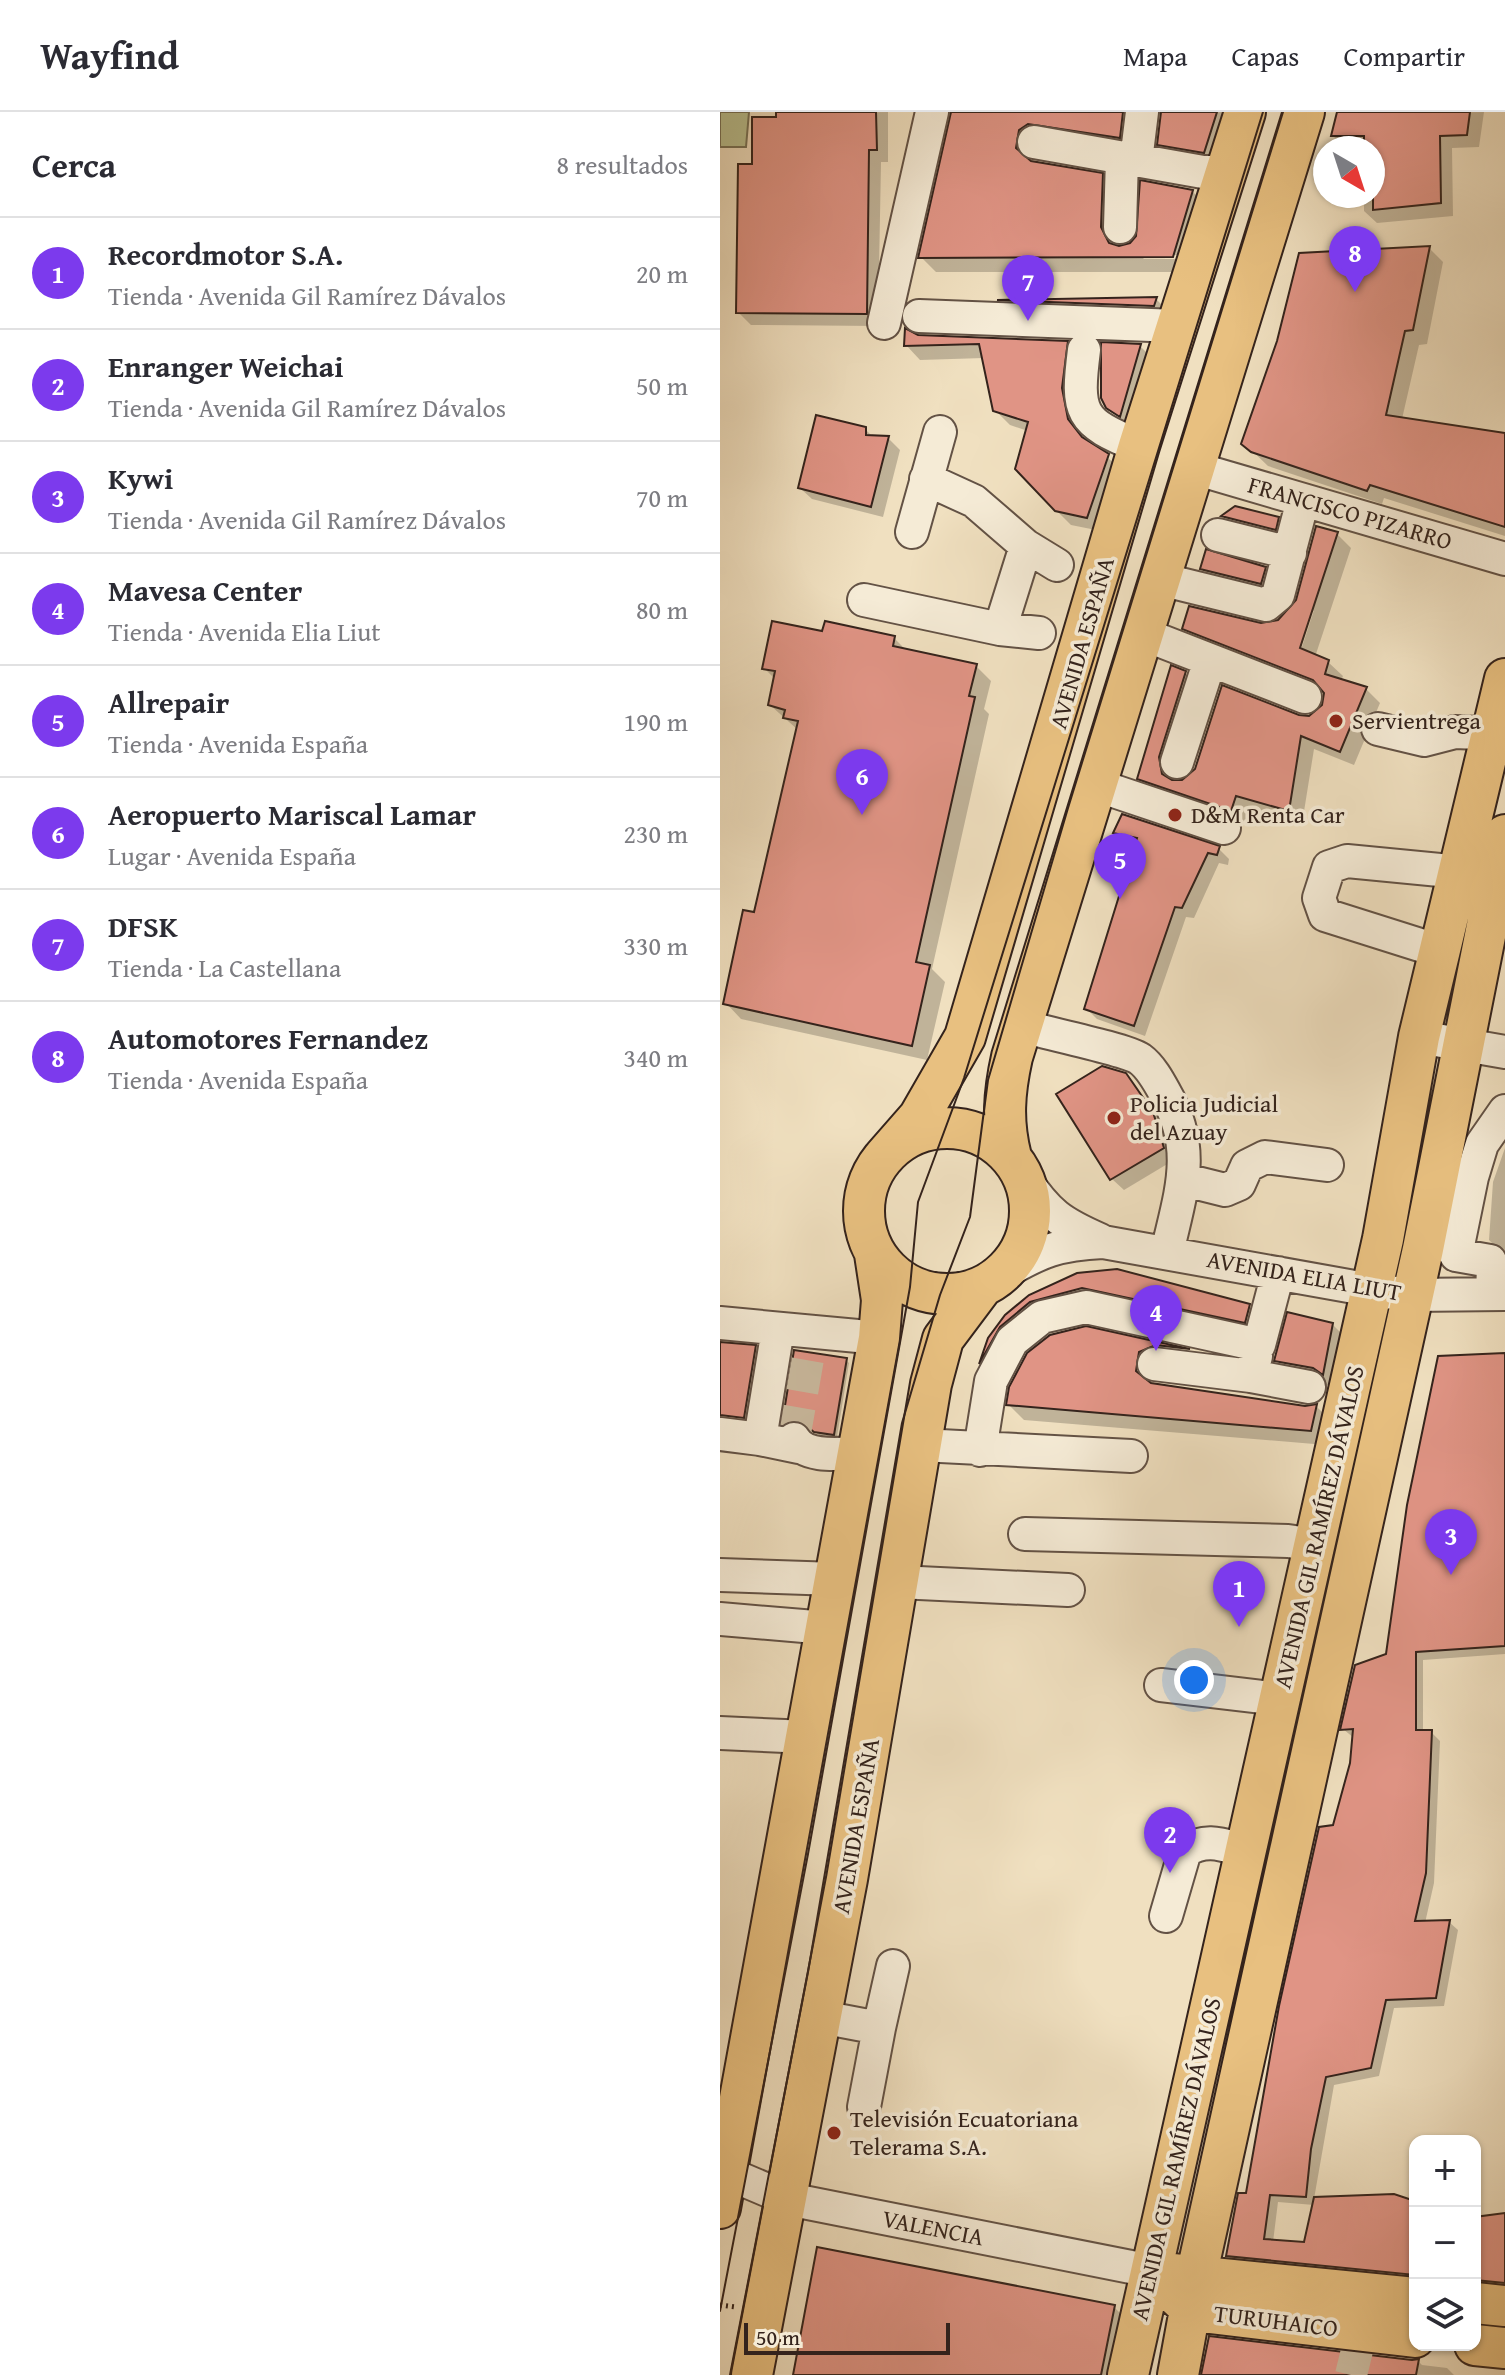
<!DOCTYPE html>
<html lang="es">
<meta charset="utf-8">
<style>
:root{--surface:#fff;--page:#f7f7f7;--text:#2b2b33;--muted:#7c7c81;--line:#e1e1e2;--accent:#7c3aed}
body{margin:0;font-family:"Gentium Book Plus",serif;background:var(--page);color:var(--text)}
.controls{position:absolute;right:24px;bottom:24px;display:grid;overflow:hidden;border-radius:16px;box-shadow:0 2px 6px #0004}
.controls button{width:72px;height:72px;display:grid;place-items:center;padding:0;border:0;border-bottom:2px solid var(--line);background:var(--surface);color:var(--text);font:40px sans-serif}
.compass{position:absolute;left:593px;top:24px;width:72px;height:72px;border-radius:50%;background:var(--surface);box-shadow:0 2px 6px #0004;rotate:141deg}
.scale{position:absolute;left:24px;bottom:20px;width:206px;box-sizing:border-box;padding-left:8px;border:4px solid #34231c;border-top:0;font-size:22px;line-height:28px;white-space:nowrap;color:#34231c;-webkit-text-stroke:6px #f5ebd6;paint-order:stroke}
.you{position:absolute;left:474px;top:1568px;width:28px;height:28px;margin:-20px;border:6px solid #fff;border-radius:50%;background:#1a73e8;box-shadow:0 0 0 12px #1a73e833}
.badge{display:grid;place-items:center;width:52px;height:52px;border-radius:50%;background:var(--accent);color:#fff;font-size:26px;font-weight:700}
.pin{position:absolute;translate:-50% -66px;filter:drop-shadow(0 2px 4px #0008)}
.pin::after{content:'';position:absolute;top:42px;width:28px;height:24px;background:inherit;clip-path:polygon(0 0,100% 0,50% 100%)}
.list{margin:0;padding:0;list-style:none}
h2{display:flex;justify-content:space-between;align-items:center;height:104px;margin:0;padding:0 32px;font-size:34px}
h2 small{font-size:26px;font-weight:400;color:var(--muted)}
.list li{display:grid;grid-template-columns:52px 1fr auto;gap:24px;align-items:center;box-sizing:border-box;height:112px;padding:0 32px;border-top:2px solid var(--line)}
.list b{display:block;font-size:30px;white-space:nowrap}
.list p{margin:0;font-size:26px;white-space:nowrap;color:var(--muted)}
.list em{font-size:26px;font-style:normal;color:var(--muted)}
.icon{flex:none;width:44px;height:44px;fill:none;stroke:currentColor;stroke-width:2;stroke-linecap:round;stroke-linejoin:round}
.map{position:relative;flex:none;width:785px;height:2263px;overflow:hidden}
header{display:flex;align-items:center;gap:48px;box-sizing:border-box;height:112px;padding:0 40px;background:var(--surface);border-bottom:2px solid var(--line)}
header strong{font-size:38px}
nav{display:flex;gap:44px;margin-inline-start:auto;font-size:28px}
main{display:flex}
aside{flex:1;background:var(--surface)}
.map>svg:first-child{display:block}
.green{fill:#bac292;stroke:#777257;stroke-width:2}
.shadow{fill:#0003;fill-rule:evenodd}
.building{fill:#e09485;stroke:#34231c;stroke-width:2}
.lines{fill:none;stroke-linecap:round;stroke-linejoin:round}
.minor-tunnel{stroke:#caba9f;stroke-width:32;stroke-dasharray:32 16;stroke-linecap:butt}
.minor-casing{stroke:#635245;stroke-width:36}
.major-casing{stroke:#34231c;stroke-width:44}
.path{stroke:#34231c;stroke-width:5;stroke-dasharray:2 4;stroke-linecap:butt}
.minor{stroke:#f5ebd6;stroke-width:32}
.major{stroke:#e8c080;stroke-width:40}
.tram{stroke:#34231c;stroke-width:2}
.poi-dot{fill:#8f2418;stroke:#f5ebd6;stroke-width:3}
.labels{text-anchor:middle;stroke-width:7;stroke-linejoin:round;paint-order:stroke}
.street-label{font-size:24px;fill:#34231c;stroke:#f5ebd6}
.poi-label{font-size:24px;fill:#34231c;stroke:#f5ebd6;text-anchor:start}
</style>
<header>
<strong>Wayfind</strong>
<nav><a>Mapa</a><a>Capas</a><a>Compartir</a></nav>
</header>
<main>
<aside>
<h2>Cerca<small>8 resultados</small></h2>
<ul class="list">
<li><span class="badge">1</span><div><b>Recordmotor S.A.</b><p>Tienda · Avenida Gil Ramírez Dávalos</p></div><em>20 m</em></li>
<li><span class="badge">2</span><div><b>Enranger Weichai</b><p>Tienda · Avenida Gil Ramírez Dávalos</p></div><em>50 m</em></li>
<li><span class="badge">3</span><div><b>Kywi</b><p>Tienda · Avenida Gil Ramírez Dávalos</p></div><em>70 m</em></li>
<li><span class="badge">4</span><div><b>Mavesa Center</b><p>Tienda · Avenida Elia Liut</p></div><em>80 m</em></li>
<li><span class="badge">5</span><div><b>Allrepair</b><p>Tienda · Avenida España</p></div><em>190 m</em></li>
<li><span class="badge">6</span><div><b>Aeropuerto Mariscal Lamar</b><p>Lugar · Avenida España</p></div><em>230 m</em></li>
<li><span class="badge">7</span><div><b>DFSK</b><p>Tienda · La Castellana</p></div><em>330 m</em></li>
<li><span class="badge">8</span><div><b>Automotores Fernandez</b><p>Tienda · Avenida España</p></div><em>340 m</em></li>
</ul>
</aside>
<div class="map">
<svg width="785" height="2263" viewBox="0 0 785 2263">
<rect width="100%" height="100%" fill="#f0e0c0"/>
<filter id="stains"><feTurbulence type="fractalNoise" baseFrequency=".0025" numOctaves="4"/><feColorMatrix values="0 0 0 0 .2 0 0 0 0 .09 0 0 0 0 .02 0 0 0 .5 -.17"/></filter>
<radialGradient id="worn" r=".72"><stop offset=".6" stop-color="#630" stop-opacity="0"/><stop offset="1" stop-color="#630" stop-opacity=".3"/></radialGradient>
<path class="green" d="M 0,0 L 29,0 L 26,35 L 0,35 Z"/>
<path class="shadow" d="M 58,0 L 168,0 L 168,50 L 161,50 L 158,214 L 31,213 L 18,200 L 34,54 L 58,7 Z
M 234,0 L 430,0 L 414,40 L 310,42 L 311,51 L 382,63 L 397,79 L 397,136 L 411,133 L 472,79 L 487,94 L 468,160 L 216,160 L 201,145 ZM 427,143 L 463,143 L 463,147 L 423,147 Z
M 441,0 L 516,0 L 499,55 L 454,47 L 439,32 Z
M 619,0 L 764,0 L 759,35 L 732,36 L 733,104 L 657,111 L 644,99 L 644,84 L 653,84 L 653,36 L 626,36 L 613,24 Z
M 709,136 L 723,150 L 707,232 L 699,233 L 682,307 L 785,323 L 785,424 L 664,386 L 662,392 L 548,354 L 524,331 Z
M 436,187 L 451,202 L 294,202 L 281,190 Z
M 198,225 L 347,231 L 361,245 L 355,291 L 362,324 L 402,358 L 381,419 L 351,413 L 336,398 L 308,319 L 290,313 L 275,298 L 264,246 L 200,248 L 186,233 Z
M 420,234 L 435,249 L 415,318 L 388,295 Z
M 145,317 L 154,326 L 168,326 L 180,338 L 163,405 L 92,387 L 80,376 Z
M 504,405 L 558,407 L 573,422 L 570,432 L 519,419 Z
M 617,422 L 631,436 L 595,545 L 608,550 L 623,564 L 621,569 L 646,577 L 660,591 L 634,653 L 594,637 L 582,712 L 530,697 L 525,711 L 434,680 L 419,666 L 465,561 L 480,575 L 452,660 L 454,670 L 462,670 L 587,606 L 604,594 L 604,579 L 478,530 L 464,516 L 552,513 L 578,490 ZM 594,498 L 578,547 L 575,545 L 588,504 Z
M 545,456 L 560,471 L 556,486 L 497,472 L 482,457 Z
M 104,521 L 174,526 L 187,539 L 256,554 L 271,569 L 264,597 L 269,602 L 212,857 L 225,870 L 207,948 L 21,907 L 6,891 L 36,802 L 78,618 L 50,593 L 56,568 L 44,556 Z
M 395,721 L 498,736 L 509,747 L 508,753 L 499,751 L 474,806 L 466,805 L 425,924 L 377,907 L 366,896 L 417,734 L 406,732 Z
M 405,963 L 444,1014 L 454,1048 L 404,1078 L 392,1067 Z
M 785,1036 L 785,1144 L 769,1128 L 773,1070 Z
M 357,1163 L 529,1194 L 544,1209 L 540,1225 L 333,1201 L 274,1265 L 261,1251 L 270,1227 L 286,1205 L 310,1185 Z
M 612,1212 L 628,1228 L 618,1276 L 572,1264 L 557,1248 Z
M 366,1216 L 469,1239 L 481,1251 L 434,1255 L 431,1273 L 585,1296 L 596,1294 L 611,1309 L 606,1333 L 304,1308 L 289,1293 Z
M 0,1231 L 35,1235 L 47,1247 L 35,1317 L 0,1317 Z
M 785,1243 L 785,1542 L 703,1548 L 703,1620 L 711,1620 L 720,1629 L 714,1771 L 705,1811 L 729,1810 L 738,1818 L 724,1894 L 674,1896 L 659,1964 L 614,1973 L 594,2087 L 695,2091 L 695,2172 L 516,2152 L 507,2143 L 527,2083 L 632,1652 L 634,1626 L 623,1617 L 667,1544 ZM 558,2090 L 594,2093 L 585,2132 L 553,2130 Z
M 126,1248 L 129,1251 L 117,1325 L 99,1323 L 85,1312 L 67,1315 L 64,1311 Z
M 785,2104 L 785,2179 L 755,2177 L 755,2105 Z
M 394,2195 L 406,2207 L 395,2263 L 75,2263 Z
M 698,2249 L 702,2253 L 727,2256 L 734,2263 L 482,2263 Z"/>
<path class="building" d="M 56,0 L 156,0 L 157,38 L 149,38 L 147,202 L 16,201 L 18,52 L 32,52 L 32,5 L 56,5 Z
M 231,0 L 403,0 L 400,26 L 308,12 L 299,18 L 296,36 L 311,49 L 383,61 L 381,115 L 389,131 L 399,134 L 410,131 L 416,124 L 420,68 L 473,78 L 453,145 L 198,146 Z
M 441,0 L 497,0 L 484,41 L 437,33 Z
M 617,0 L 750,0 L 747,23 L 720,24 L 721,91 L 653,98 L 653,36 L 644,36 L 644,24 L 611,24 Z
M 710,134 L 693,218 L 685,219 L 666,303 L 785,321 L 785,415 L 650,373 L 647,379 L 531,340 L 521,332 L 557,229 L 579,141 Z
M 437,185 L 434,194 L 277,188 Z
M 185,216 L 198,223 L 348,229 L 342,276 L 348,307 L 362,325 L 389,342 L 367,406 L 335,399 L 295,357 L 308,310 L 273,299 L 259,232 L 184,234 Z
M 381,230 L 421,232 L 400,305 L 386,296 L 381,286 Z
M 96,303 L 146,315 L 146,323 L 169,324 L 151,395 L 78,376 Z
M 515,394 L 559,405 L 556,418 L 501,404 Z
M 596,414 L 618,420 L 580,536 L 609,548 L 605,562 L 647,575 L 620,640 L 581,624 L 569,699 L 516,684 L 511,699 L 417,667 L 451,553 L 466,559 L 439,645 L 442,662 L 452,668 L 462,668 L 475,657 L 502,573 L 579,603 L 589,604 L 602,593 L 604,581 L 593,568 L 462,517 L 469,494 L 541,511 L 558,508 L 576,488 Z
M 486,437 L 546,455 L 541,472 L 480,457 Z
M 52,509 L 102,519 L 105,509 L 175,524 L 173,534 L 257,552 L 249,584 L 255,585 L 196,850 L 210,853 L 192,934 L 3,892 L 23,798 L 34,800 L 78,609 L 63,606 L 65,598 L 48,593 L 55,559 L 42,557 Z
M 402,702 L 500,734 L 497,743 L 488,741 L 462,796 L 455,795 L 414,914 L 364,897 L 417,726 L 393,721 Z
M 382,954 L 406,961 L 433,1000 L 444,1036 L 390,1068 L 336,982 Z
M 397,1157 L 530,1192 L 525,1211 L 362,1176 L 310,1190 L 280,1215 L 259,1252 L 268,1226 L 285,1203 L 309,1183 L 357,1161 Z
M 567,1200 L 613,1211 L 603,1263 L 593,1256 L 554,1249 Z
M 366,1214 L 470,1237 L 436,1233 L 419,1240 L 416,1259 L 431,1271 L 585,1294 L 597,1292 L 591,1319 L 286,1293 L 289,1275 L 307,1241 L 330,1223 Z
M 0,1230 L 36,1233 L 24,1306 L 0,1303 Z
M 74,1238 L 127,1246 L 114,1323 L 94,1320 L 80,1309 L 62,1312 Z
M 785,1241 L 785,1534 L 696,1540 L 696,1618 L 712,1618 L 706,1761 L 695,1809 L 730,1808 L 716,1886 L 666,1888 L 651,1956 L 606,1965 L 591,2037 L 586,2085 L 550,2083 L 544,2127 L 584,2130 L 594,2085 L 674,2082 L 695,2089 L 695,2163 L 506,2144 L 518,2081 L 526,2081 L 559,1894 L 599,1715 L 613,1713 L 630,1651 L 633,1617 L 620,1618 L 635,1553 L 666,1542 L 687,1393 L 718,1244 Z
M 785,2101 L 785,2171 L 755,2168 L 755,2105 Z
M 97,2135 L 395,2193 L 381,2263 L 73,2263 Z
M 489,2224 L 692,2248 L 699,2247 L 696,2263 L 481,2263 Z"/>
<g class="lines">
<path class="minor-tunnel" d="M 74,1327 L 90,1235
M 631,2263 L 640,2226"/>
<defs>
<path id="minor" d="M 314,30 L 483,60 L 506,60
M 416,49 L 422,0
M 400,115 L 402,46
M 199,204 L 457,214
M 164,211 L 212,0
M 364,238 C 356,301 359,310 419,334
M 474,356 L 785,447
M 206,367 L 254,389 L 306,434 L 337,453
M 192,420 L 220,320
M 498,423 L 570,441
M 440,467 L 546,493 L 558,483 L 583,388
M 144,488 L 280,517 L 319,521
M 280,517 L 306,434
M 423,522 L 585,585
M 658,617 L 704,628 L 735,620 L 785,622
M 457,650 L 490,548
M 376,673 L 504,716
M 719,839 L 605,803 L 599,786 L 609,755 L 627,749 L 761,762
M 302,914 C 325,921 405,937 420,947 C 431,955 439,970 445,981 C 478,1038 460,1082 447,1141
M 699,925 L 785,940
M 730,1063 L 752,1065 L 762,1032 L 785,999
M 752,1065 L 736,1143 L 770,1149 L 773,1155 L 772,1182
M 304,1066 C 328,1102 341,1111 380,1128
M 465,1068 L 505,1078 L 519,1072 L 527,1054 L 545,1045 L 607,1053
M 282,1162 C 320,1139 339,1132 383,1130 L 651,1178 L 691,1183 L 785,1182
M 0,1211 L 159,1226
M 58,1217 L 40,1327 L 79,1335
M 536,1244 L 531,1264 L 589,1275
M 434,1252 L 531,1264
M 0,1322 L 40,1327
M 74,1327 C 85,1346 118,1342 139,1341
M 201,1333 L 411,1344
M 260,1338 L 271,1269 L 292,1229 L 322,1205 L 366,1195 L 539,1233 L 558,1161
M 305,1422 L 568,1429 L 595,1433
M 0,1463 L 116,1467
M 178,1470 L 348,1478
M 0,1507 L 107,1516
M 441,1573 L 560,1587
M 0,1621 L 88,1625
M 446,1804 L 465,1739 C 487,1725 503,1733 526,1739
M 101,1905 L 159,1916 L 144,1995
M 159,1916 L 173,1854
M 0,2058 L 68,2087 L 431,2159"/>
<path id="major" d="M144 1099a83 83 0 1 1 166 0a83 83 0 1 1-166 0Z
M 164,1045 L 199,1005 L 245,925 L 419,334 L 525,0
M 291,1045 C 282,1010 284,981 292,945 L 584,0
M 0,2096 L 159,1226 L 162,1188 L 155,1142
M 452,2162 L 695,2186
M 454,2181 L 473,2199 L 695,2225
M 755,2191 L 785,2194
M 755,2233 L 785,2236
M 32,2263 L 127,1767 L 211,1272 L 223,1227 L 262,1175
M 408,2263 L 663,1127 L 699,925 L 785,567
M 458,2263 L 476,2165 L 703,1137 L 785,723"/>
</defs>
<use href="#minor" class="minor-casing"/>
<use href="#major" class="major-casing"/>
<path class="path" d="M 0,2193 L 15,2195"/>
<use href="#minor" class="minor"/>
<use href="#major" class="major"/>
<path class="tram" d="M 0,2199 L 88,1742 L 190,1175 L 198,1090 L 244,966 L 543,0
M 10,2263 L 88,1860 L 182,1311 L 220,1183 L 250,1105 L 268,968 L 348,696 L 563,0"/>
</g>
<g class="poi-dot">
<circle cx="616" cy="609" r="8"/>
<circle cx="455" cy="703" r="8"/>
<circle cx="394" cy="1006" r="8"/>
<circle cx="114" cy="2021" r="8"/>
</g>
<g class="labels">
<g class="street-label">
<text transform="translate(630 401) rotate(16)" y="8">FRANCISCO PIZARRO</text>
<text transform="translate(362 531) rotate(-74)" y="8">AVENIDA ESPAÑA</text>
<text transform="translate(584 1164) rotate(10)" y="8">AVENIDA ELIA LIUT</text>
<text transform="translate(599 1415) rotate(-77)" y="8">AVENIDA GIL RAMÍREZ DÁVALOS</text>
<text transform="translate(136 1714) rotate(-80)" y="8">AVENIDA ESPAÑA</text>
<text transform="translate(456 2047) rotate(-77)" y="8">AVENIDA GIL RAMÍREZ DÁVALOS</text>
<text transform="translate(213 2116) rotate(11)" y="8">VALENCIA</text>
<text transform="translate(556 2209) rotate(7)" y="8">TURUHAICO</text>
</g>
<g class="poi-label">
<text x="632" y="617">Servientrega</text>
<text x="471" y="711">D&amp;M Renta Car</text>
<text x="410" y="1000">Policia Judicial<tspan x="410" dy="28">del Azuay</tspan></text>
<text x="130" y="2015">Televisión Ecuatoriana<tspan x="130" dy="28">Telerama S.A.</tspan></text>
</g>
</g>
<rect width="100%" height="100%" filter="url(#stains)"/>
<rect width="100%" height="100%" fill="url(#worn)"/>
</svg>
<div class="controls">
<button>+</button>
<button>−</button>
<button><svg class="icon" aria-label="layers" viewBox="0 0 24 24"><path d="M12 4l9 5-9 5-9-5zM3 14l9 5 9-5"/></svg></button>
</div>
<svg class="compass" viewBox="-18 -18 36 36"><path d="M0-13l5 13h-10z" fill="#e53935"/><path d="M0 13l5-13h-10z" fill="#7c7c81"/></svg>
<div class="scale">50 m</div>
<div class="you"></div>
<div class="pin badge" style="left:519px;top:1515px">1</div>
<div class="pin badge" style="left:450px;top:1761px">2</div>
<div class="pin badge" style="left:731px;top:1463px">3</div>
<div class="pin badge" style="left:436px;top:1239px">4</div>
<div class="pin badge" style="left:400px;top:787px">5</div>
<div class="pin badge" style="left:142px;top:703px">6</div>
<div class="pin badge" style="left:308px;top:209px">7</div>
<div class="pin badge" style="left:635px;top:180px">8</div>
</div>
</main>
